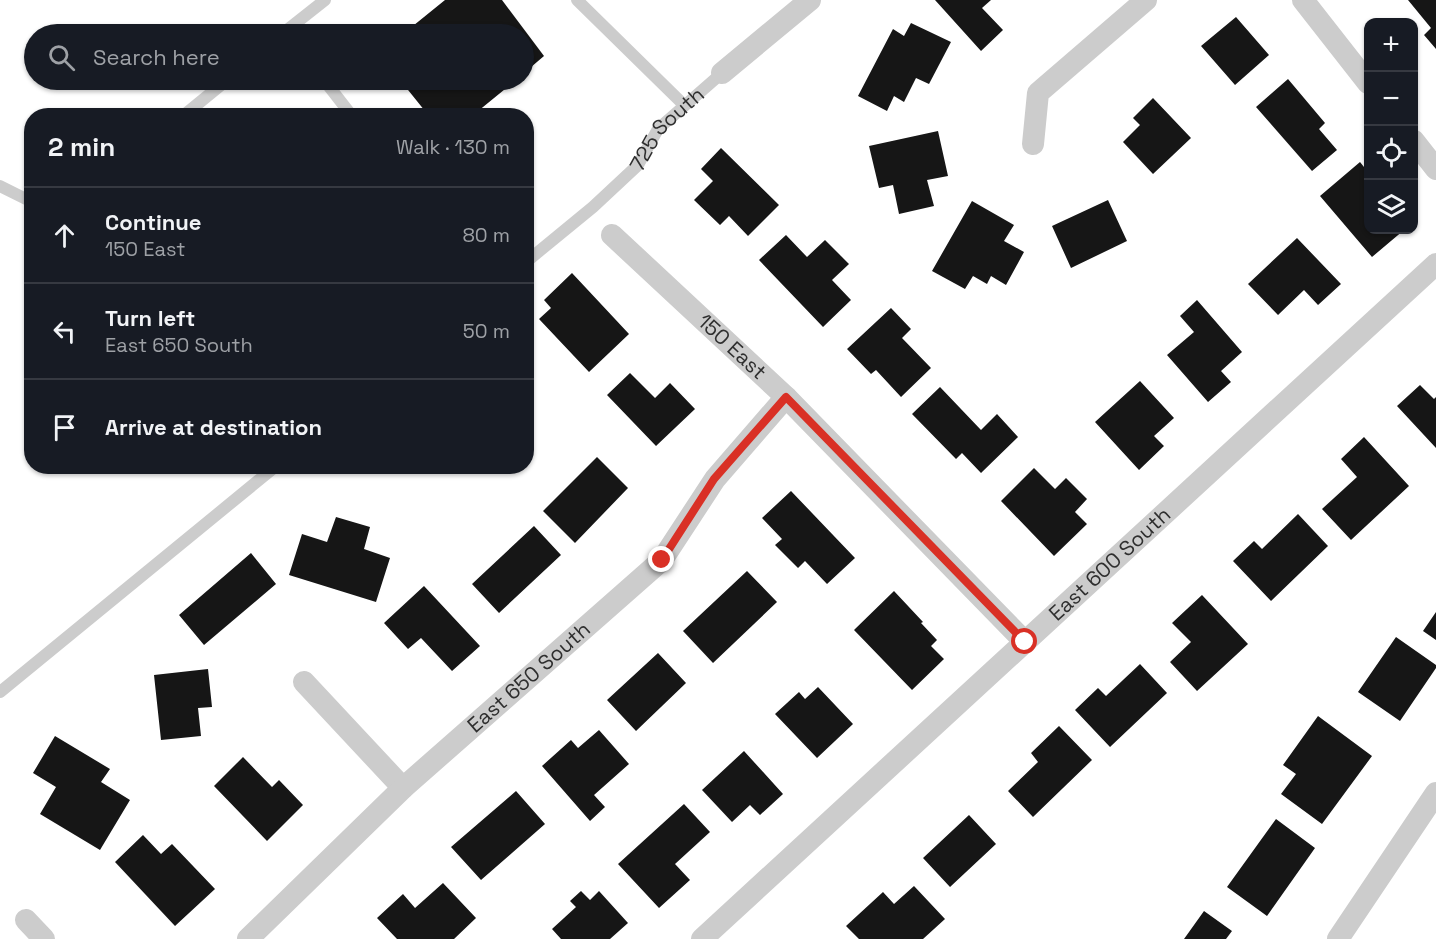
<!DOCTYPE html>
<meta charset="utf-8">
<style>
:root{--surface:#171b24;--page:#242831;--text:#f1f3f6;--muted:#9ea1a6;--line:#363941}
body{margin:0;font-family:"Space Grotesk",sans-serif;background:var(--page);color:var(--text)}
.controls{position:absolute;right:18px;top:18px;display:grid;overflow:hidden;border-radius:12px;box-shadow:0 2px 4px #0004}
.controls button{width:54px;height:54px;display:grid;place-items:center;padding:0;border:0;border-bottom:2px solid var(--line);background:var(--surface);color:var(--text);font:30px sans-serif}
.stop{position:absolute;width:18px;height:18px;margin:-14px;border:4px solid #d93025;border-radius:50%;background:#fff}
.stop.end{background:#d93025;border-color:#fff;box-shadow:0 2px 6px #0008}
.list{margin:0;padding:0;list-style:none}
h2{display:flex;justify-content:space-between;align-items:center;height:78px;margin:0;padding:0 24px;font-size:26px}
h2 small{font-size:20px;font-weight:400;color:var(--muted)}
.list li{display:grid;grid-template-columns:39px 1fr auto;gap:18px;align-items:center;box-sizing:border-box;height:96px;padding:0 24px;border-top:2px solid var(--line)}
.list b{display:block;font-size:22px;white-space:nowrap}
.list p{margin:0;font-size:20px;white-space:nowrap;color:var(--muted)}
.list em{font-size:20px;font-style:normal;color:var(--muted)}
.icon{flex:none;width:33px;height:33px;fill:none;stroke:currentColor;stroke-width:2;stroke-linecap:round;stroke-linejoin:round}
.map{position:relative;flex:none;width:1436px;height:939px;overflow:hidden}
.search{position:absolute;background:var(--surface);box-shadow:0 2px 4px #0004;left:24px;top:24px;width:510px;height:66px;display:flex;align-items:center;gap:15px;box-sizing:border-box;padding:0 21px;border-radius:33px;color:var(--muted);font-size:22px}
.panel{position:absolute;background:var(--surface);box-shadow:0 2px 4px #0004;left:24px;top:108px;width:510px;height:366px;border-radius:24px}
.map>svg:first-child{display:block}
.building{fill:#161616}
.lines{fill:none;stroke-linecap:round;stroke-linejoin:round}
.service{stroke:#ccc;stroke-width:12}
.minor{stroke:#ccc;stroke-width:22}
.route{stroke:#d93025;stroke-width:8}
.labels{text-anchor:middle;stroke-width:6;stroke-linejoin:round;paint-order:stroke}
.street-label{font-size:21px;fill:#2f2f2f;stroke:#fff}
</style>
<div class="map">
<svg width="1436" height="939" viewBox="0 0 1436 939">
<rect width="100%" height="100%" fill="#fff"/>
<path class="building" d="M 445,0 L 502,0 L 544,56 L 524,73 L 524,34 L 403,34 Z
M 935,0 L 991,0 L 982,8 L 1003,30 L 981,51 Z
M 1408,0 L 1436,0 L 1436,49 L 1424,35 L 1431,28 Z
M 1236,17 L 1269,55 L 1235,85 L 1201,46 Z
M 911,23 L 951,42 L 929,84 L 916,78 L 904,102 L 894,96 L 887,111 L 858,96 L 893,29 L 904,36 Z
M 1288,79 L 1325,123 L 1319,129 L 1337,150 L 1312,171 L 1256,107 Z
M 400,80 L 516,80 L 472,116 L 429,116 Z
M 1153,98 L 1191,138 L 1153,174 L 1123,142 L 1140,125 L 1133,118 Z
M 938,131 L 948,176 L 927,180 L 934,206 L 899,214 L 893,185 L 879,188 L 869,146 Z
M 721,148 L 779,205 L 748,236 L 729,216 L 720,225 L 694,200 L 713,181 L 701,169 Z
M 1360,162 L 1368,172 L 1368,230 L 1404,230 L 1372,257 L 1320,196 Z
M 1108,200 L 1127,241 L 1071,268 L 1052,226 Z
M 972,201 L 1014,225 L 1004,241 L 1024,252 L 1006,285 L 991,276 L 987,284 L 973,276 L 965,289 L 932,271 Z
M 786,235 L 807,257 L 825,240 L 849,264 L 832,280 L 851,300 L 823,327 L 759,260 Z
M 1297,238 L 1341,284 L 1318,305 L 1304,290 L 1278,315 L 1248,284 Z
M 572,273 L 629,334 L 589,372 L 539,319 L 551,308 L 544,300 Z
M 1197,300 L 1242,352 L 1221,371 L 1231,382 L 1208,402 L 1167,355 L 1194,332 L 1180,316 Z
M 891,308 L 911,329 L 902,338 L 931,368 L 901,397 L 876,370 L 871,374 L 847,349 Z
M 630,373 L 655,398 L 670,383 L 695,409 L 656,446 L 607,395 Z
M 1140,381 L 1174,418 L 1154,436 L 1164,446 L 1139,470 L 1095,422 Z
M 1420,385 L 1434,399 L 1436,397 L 1436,448 L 1397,406 Z
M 940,387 L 981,430 L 997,414 L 1018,437 L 981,473 L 962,453 L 956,459 L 912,414 Z
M 1364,437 L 1409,486 L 1351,540 L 1322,509 L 1357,477 L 1341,459 Z
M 597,457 L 628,488 L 575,543 L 543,511 Z
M 1034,468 L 1055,489 L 1066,478 L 1087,499 L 1075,512 L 1087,524 L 1054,556 L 1001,501 Z
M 791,491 L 855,558 L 827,584 L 805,561 L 798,568 L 775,545 L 782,539 L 762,518 Z
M 1298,514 L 1328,546 L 1271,601 L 1233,561 L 1254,541 L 1262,549 Z
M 336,517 L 370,527 L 364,549 L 390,558 L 376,602 L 289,575 L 302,534 L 327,542 Z
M 534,526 L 561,555 L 499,613 L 472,584 Z
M 251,553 L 276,584 L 204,645 L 179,615 Z
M 747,571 L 777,602 L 713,663 L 683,631 Z
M 424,586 L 480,646 L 452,671 L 421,638 L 408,649 L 384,623 Z
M 894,591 L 923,622 L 921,623 L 937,640 L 931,646 L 944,659 L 912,690 L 854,630 Z
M 1202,595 L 1248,644 L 1197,691 L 1170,662 L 1191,642 L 1172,623 Z
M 1436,612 L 1436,640 L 1423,631 Z
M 1396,637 L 1436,665 L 1436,668 L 1400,721 L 1358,692 Z
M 658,653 L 686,683 L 636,731 L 607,700 Z
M 1140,664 L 1167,693 L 1110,747 L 1075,710 L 1098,688 L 1106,696 Z
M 208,669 L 212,707 L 198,708 L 201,736 L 161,740 L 154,675 Z
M 818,687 L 853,724 L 817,758 L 775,714 L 799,692 L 805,699 Z
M 1318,716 L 1372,756 L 1322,824 L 1281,794 L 1296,774 L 1283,765 Z
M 1059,726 L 1092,760 L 1033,817 L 1008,791 L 1038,762 L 1031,753 Z
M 599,730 L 629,764 L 594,795 L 605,807 L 590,821 L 542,766 L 571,740 L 578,748 Z
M 55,736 L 110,769 L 101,782 L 130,800 L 100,850 L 40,814 L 56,787 L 33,773 Z
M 744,751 L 783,794 L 760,815 L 750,805 L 732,822 L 702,790 Z
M 243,757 L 272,787 L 279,780 L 303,805 L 267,841 L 214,786 Z
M 516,791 L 545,824 L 481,880 L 451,847 Z
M 684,804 L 710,832 L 675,864 L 690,880 L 659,908 L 618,864 Z
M 969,815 L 996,844 L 950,887 L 923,858 Z
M 1276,819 L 1315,848 L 1267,916 L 1227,887 Z
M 143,835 L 161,854 L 172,844 L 215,889 L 175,926 L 115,862 Z
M 443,883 L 476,918 L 454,939 L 397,939 L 377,918 L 403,894 L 415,908 Z
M 914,886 L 945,919 L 923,939 L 859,939 L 846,926 L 883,892 L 894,904 Z
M 581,891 L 590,900 L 599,891 L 628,923 L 610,939 L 561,939 L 552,929 L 576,907 L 570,901 Z
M 1204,911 L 1232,931 L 1226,939 L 1184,939 Z"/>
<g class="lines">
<g class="service">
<path d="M 577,0 L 684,105"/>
<path d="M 282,34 L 325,0"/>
<path d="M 324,80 L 352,116"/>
<path d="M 183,116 L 227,80"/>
<path d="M 0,186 L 32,202"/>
<path id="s1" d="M 526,262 L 593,207 L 638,165 L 658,129 L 722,73"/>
<path d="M 0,692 L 276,466"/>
</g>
<g class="minor">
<path d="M 1303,0 L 1368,83"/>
<path d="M 722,73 L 810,0"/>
<path d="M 1414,141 L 1436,169"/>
<path d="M 1033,144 L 1038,93 L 1146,0"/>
<path id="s2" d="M 612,235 L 786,397 L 1025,642"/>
<path d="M 304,682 L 403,788"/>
<path d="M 26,920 L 44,939"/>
<path id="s3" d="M 248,939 L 403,788 L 662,560 L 715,479 L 786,397"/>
<path id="s4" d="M 702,939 L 1436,264"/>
<path d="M 1338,939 L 1436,793"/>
</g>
</g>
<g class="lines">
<path class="route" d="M 662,560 L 714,479 L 786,397 L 1025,642"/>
</g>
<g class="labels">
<g class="street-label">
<text dy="7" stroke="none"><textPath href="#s1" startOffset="195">725 South</textPath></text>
<text dy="7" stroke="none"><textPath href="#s2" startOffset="164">150 East</textPath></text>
<text dy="7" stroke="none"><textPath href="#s4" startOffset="554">East 600 South</textPath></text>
<text dy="7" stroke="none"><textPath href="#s3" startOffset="384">East 650 South</textPath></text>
</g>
</g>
</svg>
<div class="controls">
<button>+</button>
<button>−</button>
<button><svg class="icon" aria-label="locate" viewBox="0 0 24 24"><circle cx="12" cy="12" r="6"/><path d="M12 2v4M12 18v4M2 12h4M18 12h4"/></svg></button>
<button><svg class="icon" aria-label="layers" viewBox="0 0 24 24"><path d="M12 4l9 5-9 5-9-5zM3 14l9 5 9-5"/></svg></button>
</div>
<div class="stop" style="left:1025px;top:642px"></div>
<div class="stop end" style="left:662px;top:560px"></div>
<div class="search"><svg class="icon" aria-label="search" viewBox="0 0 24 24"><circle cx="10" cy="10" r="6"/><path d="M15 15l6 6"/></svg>Search here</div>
<section class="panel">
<h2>2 min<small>Walk · 130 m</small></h2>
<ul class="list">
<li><svg class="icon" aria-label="ahead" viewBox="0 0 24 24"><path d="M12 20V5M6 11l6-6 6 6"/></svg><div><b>Continue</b><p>150 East</p></div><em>80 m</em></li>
<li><svg class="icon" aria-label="left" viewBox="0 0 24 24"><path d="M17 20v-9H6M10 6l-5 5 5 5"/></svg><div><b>Turn left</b><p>East 650 South</p></div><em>50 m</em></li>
<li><svg class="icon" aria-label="arrive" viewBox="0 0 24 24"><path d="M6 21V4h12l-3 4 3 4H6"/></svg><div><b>Arrive at destination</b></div></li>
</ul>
</section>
</div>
